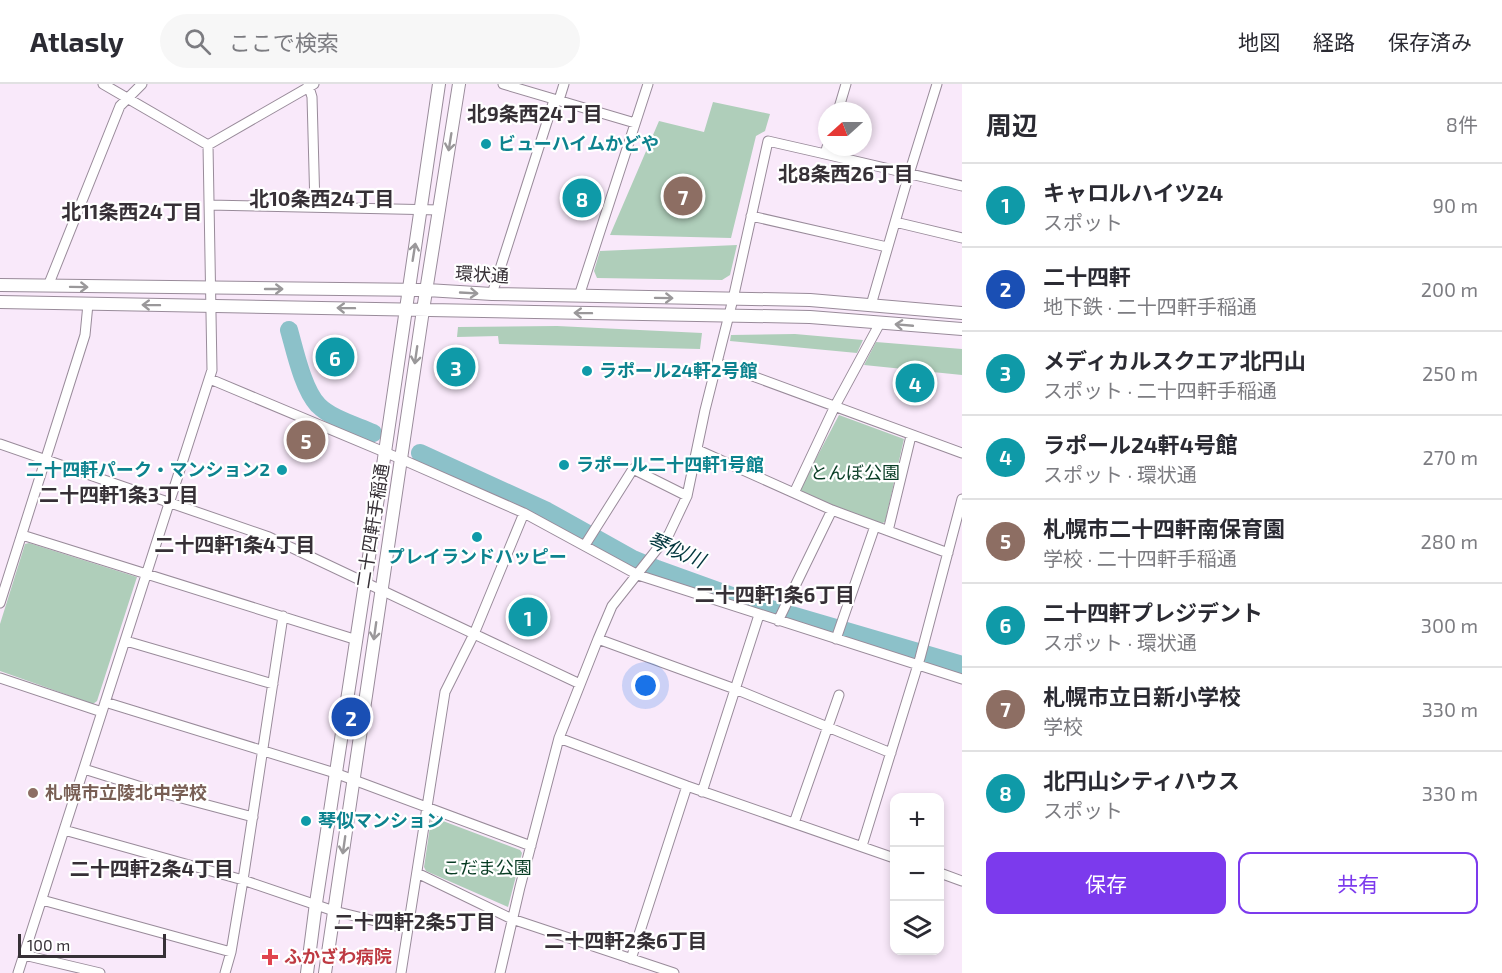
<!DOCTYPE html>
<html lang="ja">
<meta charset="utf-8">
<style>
:root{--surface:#fff;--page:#f7f7f7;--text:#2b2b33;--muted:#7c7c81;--line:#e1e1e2;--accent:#7c3aed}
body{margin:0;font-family:"Exo 2","Noto Sans JP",sans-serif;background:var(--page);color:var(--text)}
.controls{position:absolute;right:18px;bottom:18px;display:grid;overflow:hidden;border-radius:12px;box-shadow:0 3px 9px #0003}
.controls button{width:54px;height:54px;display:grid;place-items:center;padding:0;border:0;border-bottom:2px solid var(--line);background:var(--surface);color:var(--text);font:30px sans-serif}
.compass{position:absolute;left:818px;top:18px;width:54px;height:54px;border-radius:50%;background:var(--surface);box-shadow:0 3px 9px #0003;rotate:249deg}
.scale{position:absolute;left:18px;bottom:15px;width:148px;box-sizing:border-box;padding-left:6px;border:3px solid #363036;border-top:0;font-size:16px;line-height:21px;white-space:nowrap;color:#363036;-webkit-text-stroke:4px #fff;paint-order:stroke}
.you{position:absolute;left:646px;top:602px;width:21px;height:21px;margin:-15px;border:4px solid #fff;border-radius:50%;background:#1a73e8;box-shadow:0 0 0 9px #1a73e833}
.badge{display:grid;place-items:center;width:39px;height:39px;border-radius:50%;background:var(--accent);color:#fff;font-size:20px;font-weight:700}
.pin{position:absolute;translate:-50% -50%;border:3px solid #fff;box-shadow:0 2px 6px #0006}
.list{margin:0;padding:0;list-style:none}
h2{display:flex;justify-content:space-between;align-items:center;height:78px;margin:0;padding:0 24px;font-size:26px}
h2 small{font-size:20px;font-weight:400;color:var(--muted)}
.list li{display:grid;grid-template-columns:39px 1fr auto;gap:18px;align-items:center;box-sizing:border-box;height:84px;padding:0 24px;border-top:2px solid var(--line)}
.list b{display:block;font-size:22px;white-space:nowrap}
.list p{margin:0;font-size:20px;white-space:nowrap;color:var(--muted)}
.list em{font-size:20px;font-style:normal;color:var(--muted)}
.actions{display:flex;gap:12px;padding:18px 24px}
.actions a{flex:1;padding:14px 0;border:2px solid var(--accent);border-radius:12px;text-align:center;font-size:21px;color:var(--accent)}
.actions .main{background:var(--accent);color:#fff}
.icon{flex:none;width:33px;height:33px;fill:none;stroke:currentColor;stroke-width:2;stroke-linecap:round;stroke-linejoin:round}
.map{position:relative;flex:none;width:962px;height:889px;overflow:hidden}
header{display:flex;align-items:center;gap:36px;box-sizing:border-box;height:84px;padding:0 30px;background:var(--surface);border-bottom:2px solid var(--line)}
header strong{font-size:28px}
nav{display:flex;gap:33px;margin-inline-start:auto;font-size:21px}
.search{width:420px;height:54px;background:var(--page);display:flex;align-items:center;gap:15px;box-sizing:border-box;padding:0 21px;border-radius:33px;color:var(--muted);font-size:22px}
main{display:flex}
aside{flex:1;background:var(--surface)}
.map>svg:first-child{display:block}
.green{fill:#afceba}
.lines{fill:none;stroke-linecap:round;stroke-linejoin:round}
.river{stroke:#8cc1c9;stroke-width:18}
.street-casing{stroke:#998b9a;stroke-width:11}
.secondary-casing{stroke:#998b9a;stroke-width:14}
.street{stroke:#fff;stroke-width:9}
.secondary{stroke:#fff;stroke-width:12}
.oneway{stroke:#9a989a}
.culture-dot{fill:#0f9aa8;stroke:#fff;stroke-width:2}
.education-dot{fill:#8d6e63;stroke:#fff;stroke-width:2}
.health-dot{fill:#e0444e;stroke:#fff;stroke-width:2}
.labels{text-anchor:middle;stroke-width:4.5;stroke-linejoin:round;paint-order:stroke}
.culture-label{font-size:18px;font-weight:bold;fill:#0d838f;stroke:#fff;text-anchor:start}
.street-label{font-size:18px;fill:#363036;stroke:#fff}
.park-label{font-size:18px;fill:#083c24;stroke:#fff}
.education-label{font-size:18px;font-weight:bold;fill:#785e54;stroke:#fff;text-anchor:start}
.health-label{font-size:18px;font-weight:bold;fill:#be3a42;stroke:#fff;text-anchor:start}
.neighbourhood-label{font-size:20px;font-weight:bold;fill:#363036;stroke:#fff}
.water-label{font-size:20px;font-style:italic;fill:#02363d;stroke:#fff}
</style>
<header>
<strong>Atlasly</strong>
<div class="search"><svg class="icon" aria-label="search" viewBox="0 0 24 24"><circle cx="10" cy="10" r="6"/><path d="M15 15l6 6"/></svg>ここで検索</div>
<nav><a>地図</a><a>経路</a><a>保存済み</a></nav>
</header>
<main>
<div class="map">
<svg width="962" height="889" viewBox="0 0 962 889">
<rect width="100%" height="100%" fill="#f9e9fa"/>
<path class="green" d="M 713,18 L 770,30 L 765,47 L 756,52 L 731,154 L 610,151 L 659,37 L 704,48 Z
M 737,161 L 730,191 L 722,196 L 597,194 L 594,187 L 600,167 Z
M 557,242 L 702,249 L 700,265 L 499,260 L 498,252 L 457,253 L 458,243 Z
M 795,250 L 863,256 L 857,269 L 730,257 L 731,251 Z
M 876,258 L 962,265 L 962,291 L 864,281 Z
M 839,331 L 904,355 L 885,438 L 880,440 L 831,423 L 799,407 Z
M 29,459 L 137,493 L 97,617 L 93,620 L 0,587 L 0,540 L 25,460 Z
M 435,734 L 520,766 L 522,769 L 508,823 L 426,787 L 424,783 L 431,736 Z"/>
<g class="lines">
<path class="river" d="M 289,246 C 295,267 303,305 318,321 C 332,335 355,341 373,349
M 420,369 L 547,427 L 633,475 L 657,485 L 754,520 L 962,581"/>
<defs>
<path id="street" d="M 103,0 L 208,61 L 314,0
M 308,0 L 312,13 L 315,123
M 503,0 L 635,39
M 559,16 L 564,0
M 838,27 L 846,0
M 825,70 L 962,102
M 209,121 L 440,126
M 751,132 L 887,163
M 895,138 L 962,154
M 48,202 L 120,22 L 142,0
M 492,210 L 554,16
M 579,212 L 648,0
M 871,221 L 909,90 L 937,0
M 717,279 L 962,369
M 210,295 L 401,375 L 524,429 L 638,491 L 962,595
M 0,360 L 269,453 L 580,600
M 698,366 L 832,426 L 948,469
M 794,409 L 835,322 L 880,239
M 888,447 L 911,352
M 22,451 L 357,556
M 585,461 L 633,385 L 687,412
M 0,519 L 85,251 L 88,220
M 778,537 L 832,426
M 598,555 L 735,605 L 891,669
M 836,555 L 875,442
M 126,557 L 273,600
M 0,594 L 102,628
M 105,618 L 335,689 L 531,762
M 559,654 L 687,702 L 894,774
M 84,685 L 151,706 L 253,733
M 702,708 L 759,531
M 794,739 L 839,611
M 64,746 L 243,796 L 334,827 L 408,845
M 862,762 L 920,574 L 962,415
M 417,789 L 512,835 L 674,889
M 940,789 L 962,797
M 42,816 L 231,868
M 24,871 L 100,889
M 631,875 L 687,702
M 18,889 L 212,286 L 208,61
M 225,889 L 231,868 L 243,796 L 283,532
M 401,889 L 445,608 L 474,550 L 524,429
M 500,889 L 520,803 L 559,654 L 598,555 L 612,522 L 669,450 L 687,412 L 705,326 L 733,215 L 768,57 L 825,70 L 827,63"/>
<path id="secondary" d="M 0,201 L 427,206 L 492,210 L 810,216 L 962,229
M 0,218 L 810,233 L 962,245
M 307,889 L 316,819 L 385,368 L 439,0
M 325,889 L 423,226 L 459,0"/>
</defs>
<use href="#street" class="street-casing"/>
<use href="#secondary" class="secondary-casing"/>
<use href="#street" class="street"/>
<use href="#secondary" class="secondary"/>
</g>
<defs><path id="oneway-shaft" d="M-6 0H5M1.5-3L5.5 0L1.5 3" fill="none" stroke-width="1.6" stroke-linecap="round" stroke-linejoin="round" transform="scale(1.5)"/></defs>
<g class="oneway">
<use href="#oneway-shaft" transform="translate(450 58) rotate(99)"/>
<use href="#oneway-shaft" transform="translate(414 168) rotate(-81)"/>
<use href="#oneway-shaft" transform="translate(79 203) rotate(1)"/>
<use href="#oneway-shaft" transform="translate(274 205)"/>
<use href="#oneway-shaft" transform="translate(469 209) rotate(3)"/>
<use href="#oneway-shaft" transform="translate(664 214) rotate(1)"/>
<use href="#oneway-shaft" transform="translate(151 221) rotate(-179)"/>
<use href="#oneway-shaft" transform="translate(346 224) rotate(-179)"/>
<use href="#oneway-shaft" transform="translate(583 229) rotate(-179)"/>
<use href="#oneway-shaft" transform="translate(904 241) rotate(-175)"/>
<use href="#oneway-shaft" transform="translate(416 271) rotate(98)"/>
<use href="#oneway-shaft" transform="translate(375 547) rotate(98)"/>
<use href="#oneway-shaft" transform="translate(344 761) rotate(98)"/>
</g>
<g class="culture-dot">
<circle cx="486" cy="60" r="6"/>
<circle cx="587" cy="287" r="6"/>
<circle cx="564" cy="381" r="6"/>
<circle cx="282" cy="386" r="6"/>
<circle cx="477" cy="453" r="6"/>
<circle cx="306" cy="737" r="6"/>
</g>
<circle class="education-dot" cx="33" cy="709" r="6"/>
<path class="health-dot" d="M267 864h6v6h6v6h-6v6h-6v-6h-6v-6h6z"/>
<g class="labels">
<g class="culture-label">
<text x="498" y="66">ビューハイムかどや</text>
<text x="599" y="293">ラポール24軒2号館</text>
<text x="576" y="387">ラポール二十四軒1号館</text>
<text x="270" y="392" text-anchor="end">二十四軒パーク・マンション2</text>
<text x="477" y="479" text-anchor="middle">プレイランドハッピー</text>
<text x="318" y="743">琴似マンション</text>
</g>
<g class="street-label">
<text transform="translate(482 191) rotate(3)" y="6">環状通</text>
<text transform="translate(373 442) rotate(-81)" y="6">二十四軒手稲通</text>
</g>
<g class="park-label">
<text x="855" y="395">とんぼ公園</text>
<text x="487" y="790">こだま公園</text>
</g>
<g class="education-label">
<text x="45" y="715">札幌市立陵北中学校</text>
</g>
<g class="health-label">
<text x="284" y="879">ふかざわ病院</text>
</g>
<g class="neighbourhood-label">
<text x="535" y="37">北9条西24丁目</text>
<text x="846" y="97">北8条西26丁目</text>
<text x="322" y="122">北10条西24丁目</text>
<text x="132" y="135">北11条西24丁目</text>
<text x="119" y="418">二十四軒1条3丁目</text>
<text x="235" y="468">二十四軒1条4丁目</text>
<text x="775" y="518">二十四軒1条6丁目</text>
<text x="152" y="792">二十四軒2条4丁目</text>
<text x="415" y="845">二十四軒2条5丁目</text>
<text x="626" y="864">二十四軒2条6丁目</text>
</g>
<g class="water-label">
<text transform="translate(676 466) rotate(23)" y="7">琴似川</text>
</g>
</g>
</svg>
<div class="controls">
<button>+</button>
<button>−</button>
<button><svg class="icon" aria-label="layers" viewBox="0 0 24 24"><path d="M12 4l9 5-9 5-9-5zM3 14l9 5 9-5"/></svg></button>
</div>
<svg class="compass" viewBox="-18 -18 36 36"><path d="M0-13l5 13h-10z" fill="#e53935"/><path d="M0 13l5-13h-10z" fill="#7c7c81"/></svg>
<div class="scale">100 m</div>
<div class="you"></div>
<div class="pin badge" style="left:528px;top:533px;background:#0f9aa8">1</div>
<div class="pin badge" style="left:351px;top:633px;background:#1a4fb4">2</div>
<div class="pin badge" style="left:456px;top:283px;background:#0f9aa8">3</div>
<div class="pin badge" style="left:915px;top:299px;background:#0f9aa8">4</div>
<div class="pin badge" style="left:306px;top:356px;background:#8d6e63">5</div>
<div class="pin badge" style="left:335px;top:273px;background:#0f9aa8">6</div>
<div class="pin badge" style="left:683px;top:112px;background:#8d6e63">7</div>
<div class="pin badge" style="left:582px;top:114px;background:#0f9aa8">8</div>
</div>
<aside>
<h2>周辺<small>8件</small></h2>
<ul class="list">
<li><span class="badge" style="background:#0f9aa8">1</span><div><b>キャロルハイツ24</b><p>スポット</p></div><em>90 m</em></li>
<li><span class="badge" style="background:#1a4fb4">2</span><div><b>二十四軒</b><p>地下鉄 · 二十四軒手稲通</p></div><em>200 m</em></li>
<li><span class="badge" style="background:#0f9aa8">3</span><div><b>メディカルスクエア北円山</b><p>スポット · 二十四軒手稲通</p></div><em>250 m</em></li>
<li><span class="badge" style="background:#0f9aa8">4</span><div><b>ラポール24軒4号館</b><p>スポット · 環状通</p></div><em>270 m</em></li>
<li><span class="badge" style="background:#8d6e63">5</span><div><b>札幌市二十四軒南保育園</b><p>学校 · 二十四軒手稲通</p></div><em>280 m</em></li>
<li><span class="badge" style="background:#0f9aa8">6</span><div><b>二十四軒プレジデント</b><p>スポット · 環状通</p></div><em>300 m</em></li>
<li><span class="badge" style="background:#8d6e63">7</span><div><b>札幌市立日新小学校</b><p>学校</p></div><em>330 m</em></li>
<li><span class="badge" style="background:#0f9aa8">8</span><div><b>北円山シティハウス</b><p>スポット</p></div><em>330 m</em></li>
</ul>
<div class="actions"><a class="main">保存</a><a>共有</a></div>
</aside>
</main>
